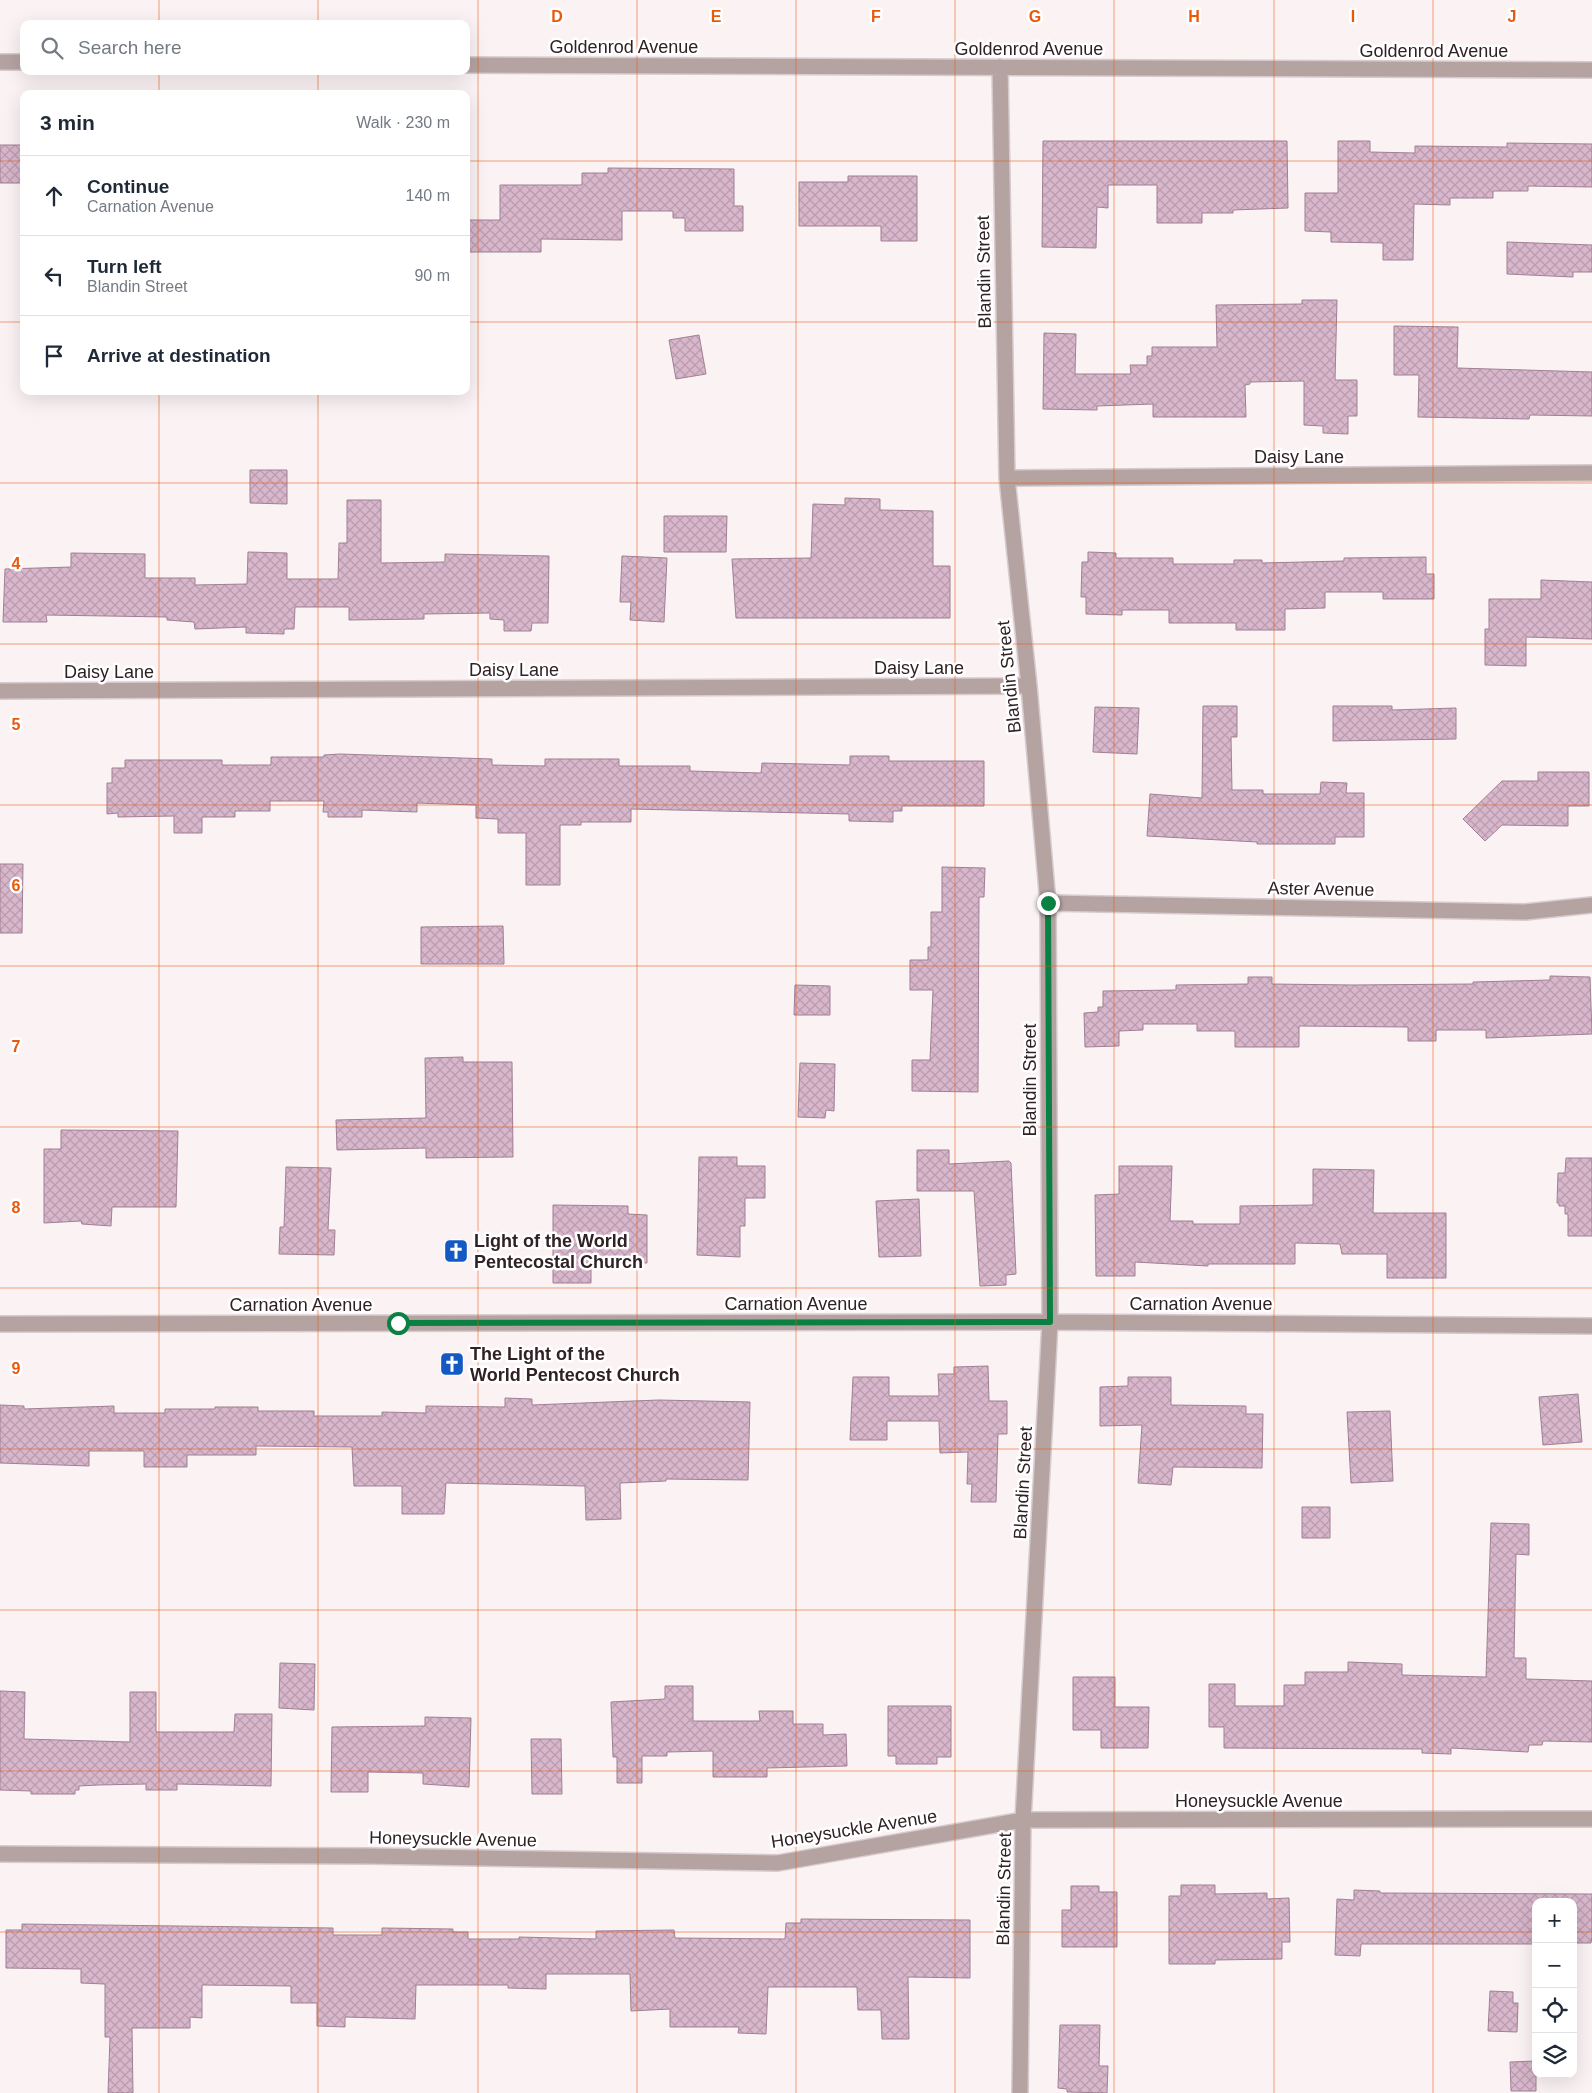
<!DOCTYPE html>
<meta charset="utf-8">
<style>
:root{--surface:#fff;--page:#f6f6f7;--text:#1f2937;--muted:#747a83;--line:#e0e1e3}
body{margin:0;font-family:Arial,sans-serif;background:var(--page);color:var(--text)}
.controls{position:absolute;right:15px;bottom:15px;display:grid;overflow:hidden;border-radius:10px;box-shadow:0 5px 20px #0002}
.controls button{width:45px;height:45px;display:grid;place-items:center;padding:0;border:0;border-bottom:1px solid var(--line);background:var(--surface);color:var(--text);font:25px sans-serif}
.stop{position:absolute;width:15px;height:15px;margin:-11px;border:4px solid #0b8043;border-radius:50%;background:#fff}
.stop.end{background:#0b8043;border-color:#fff;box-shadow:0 1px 5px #0008}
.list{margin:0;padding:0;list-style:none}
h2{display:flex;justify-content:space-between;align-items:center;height:65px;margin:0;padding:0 20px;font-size:21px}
h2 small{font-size:16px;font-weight:400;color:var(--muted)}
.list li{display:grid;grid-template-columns:32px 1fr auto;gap:15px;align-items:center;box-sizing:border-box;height:80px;padding:0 20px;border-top:1px solid var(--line)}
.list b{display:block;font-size:19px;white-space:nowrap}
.list p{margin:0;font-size:16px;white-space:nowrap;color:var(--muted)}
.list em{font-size:16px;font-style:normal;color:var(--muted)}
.icon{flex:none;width:28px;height:28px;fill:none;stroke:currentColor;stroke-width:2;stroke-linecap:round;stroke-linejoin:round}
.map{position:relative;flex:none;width:1592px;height:2093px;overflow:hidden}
.search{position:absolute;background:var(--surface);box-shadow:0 5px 20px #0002;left:20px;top:20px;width:450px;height:55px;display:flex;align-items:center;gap:12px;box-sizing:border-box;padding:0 18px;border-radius:10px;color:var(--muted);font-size:19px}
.panel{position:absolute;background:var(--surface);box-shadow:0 5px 20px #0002;left:20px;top:90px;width:450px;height:305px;border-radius:10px}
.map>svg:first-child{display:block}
.building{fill:url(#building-cross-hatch);stroke:#a08093}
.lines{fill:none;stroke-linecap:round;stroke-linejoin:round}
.street-casing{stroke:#d6cccf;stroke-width:18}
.street{stroke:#b5a3a2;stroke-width:15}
.route{stroke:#0b8043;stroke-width:6}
.grid{fill:none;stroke:#e8590c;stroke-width:1;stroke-opacity:0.55}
.labels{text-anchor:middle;stroke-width:5;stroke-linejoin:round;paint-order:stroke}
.street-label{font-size:18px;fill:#302125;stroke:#fff}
.poi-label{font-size:18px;font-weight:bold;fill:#302125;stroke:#fff;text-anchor:start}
.grid-label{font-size:16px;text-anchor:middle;font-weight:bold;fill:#e8590c;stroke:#fff;stroke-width:5;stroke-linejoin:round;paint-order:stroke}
</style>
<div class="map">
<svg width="1592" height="2093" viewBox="0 0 1592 2093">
<defs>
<pattern id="building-cross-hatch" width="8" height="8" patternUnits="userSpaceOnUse" patternTransform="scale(1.25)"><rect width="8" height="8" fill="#d8b6cb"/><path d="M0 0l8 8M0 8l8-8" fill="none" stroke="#ba9cae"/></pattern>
</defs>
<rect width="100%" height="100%" fill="#fbf2f4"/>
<path class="building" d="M 1043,141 L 1287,141 L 1288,208 L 1233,210 L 1233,213 L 1202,213 L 1202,223 L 1157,223 L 1157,185 L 1108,185 L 1108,208 L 1097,207 L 1096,248 L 1042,247 Z
M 1338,141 L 1370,141 L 1370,152 L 1415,153 L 1415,146 L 1507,147 L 1507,143 L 1592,144 L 1592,187 L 1528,186 L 1528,191 L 1493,191 L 1493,198 L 1450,198 L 1450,205 L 1414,204 L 1413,260 L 1383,260 L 1383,243 L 1331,242 L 1331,232 L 1305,231 L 1305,193 L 1338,193 Z
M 0,145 L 24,145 L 24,183 L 0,183 Z
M 608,168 L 734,169 L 734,206 L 743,206 L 743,231 L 685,231 L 685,218 L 673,218 L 673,211 L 622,211 L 622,240 L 541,239 L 541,252 L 466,252 L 466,220 L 500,220 L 500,185 L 582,185 L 582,173 L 608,173 Z
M 848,176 L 917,176 L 917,241 L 881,241 L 881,226 L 799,226 L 799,182 L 848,182 Z
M 1507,242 L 1592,245 L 1592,272 L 1573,272 L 1573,277 L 1507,274 Z
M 1302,300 L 1337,300 L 1335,380 L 1357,380 L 1357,416 L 1348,416 L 1348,434 L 1323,433 L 1323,426 L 1304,425 L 1304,381 L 1250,382 L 1250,384 L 1245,385 L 1246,417 L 1153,417 L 1153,404 L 1097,406 L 1097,410 L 1043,409 L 1044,333 L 1076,334 L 1075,374 L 1131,374 L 1130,365 L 1147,365 L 1147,356 L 1152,356 L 1152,347 L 1217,347 L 1216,305 L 1302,304 Z
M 1394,326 L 1458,327 L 1457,368 L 1592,372 L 1592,416 L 1530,415 L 1529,419 L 1418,417 L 1419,375 L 1394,375 Z
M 699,335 L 706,374 L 676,379 L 669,340 Z
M 250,470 L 287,470 L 287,504 L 250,503 Z
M 845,498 L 880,499 L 880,510 L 933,511 L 933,566 L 950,566 L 950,618 L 736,618 L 732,559 L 811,558 L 813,504 L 845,505 Z
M 347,500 L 381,500 L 381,563 L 445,562 L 445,554 L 549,556 L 548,623 L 532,623 L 531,631 L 504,631 L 504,620 L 490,619 L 490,613 L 424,614 L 424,619 L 349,620 L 349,607 L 295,607 L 294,629 L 284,629 L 284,634 L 246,633 L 246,627 L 195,629 L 194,622 L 167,620 L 167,617 L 46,615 L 47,622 L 3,622 L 5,569 L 71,567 L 71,553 L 145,554 L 145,578 L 195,578 L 195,585 L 247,584 L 248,552 L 287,553 L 287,579 L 338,579 L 339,543 L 347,543 Z
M 664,516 L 727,516 L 726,552 L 664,552 Z
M 1088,552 L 1116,553 L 1116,558 L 1173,558 L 1173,564 L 1234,564 L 1234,560 L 1262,560 L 1262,563 L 1344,561 L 1344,558 L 1426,557 L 1426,574 L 1434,574 L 1434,599 L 1383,599 L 1383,592 L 1325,592 L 1325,608 L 1285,609 L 1285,630 L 1236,630 L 1236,623 L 1169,623 L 1169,610 L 1122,610 L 1122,615 L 1086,614 L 1086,597 L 1081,597 L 1082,562 L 1088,562 Z
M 622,556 L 667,558 L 664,622 L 630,620 L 631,602 L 620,602 Z
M 1541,580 L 1592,582 L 1592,639 L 1526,637 L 1526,666 L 1485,665 L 1485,629 L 1489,629 L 1489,599 L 1541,599 Z
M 1203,706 L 1237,706 L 1237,737 L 1231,737 L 1232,790 L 1263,790 L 1263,794 L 1320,794 L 1321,782 L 1347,783 L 1346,793 L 1364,793 L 1364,837 L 1335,837 L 1335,844 L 1257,844 L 1257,842 L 1147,836 L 1150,794 L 1202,798 Z
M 1333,706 L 1392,706 L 1392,710 L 1456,708 L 1456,739 L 1333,741 Z
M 1095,707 L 1139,708 L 1137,754 L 1093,752 Z
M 340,754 L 492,759 L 492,765 L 545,766 L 545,759 L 619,759 L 619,766 L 690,766 L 690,771 L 761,773 L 762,763 L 850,765 L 850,756 L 889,756 L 889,761 L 984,761 L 984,806 L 902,806 L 902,811 L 893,811 L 893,822 L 849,821 L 849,814 L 631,809 L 631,822 L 581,822 L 581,825 L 560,825 L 560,885 L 526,885 L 526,833 L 498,833 L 498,819 L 476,818 L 476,805 L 417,803 L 417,812 L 362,810 L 362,817 L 328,817 L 328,812 L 323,812 L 324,801 L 270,801 L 270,811 L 235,811 L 235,817 L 202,817 L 202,833 L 174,833 L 174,816 L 118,817 L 118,813 L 107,814 L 107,783 L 112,783 L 112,768 L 125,768 L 125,760 L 222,760 L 222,765 L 271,765 L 271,757 L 324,757 L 324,755 Z
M 1538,772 L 1589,772 L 1589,806 L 1568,806 L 1568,826 L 1502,825 L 1485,841 L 1463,819 L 1502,781 L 1538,781 Z
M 0,864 L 23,864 L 22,933 L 0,933 Z
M 942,867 L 985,868 L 984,897 L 979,897 L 978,1092 L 912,1091 L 912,1060 L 930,1060 L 933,990 L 910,990 L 910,960 L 928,960 L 928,947 L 931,947 L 931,912 L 942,912 Z
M 503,926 L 504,964 L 421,964 L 421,927 Z
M 1550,976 L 1590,977 L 1592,1034 L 1486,1038 L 1486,1030 L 1436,1030 L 1436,1041 L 1408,1041 L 1408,1027 L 1299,1026 L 1299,1047 L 1235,1047 L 1235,1031 L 1197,1031 L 1197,1024 L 1143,1024 L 1143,1030 L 1119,1031 L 1119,1046 L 1085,1047 L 1084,1013 L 1098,1012 L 1098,1007 L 1103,1007 L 1103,991 L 1176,990 L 1176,985 L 1248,984 L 1248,977 L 1272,977 L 1272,984 L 1352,985 L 1473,984 L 1473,982 L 1550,980 Z
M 795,985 L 830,986 L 830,1015 L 794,1015 Z
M 463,1057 L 463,1062 L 512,1062 L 513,1157 L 426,1158 L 426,1148 L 337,1150 L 336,1120 L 426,1118 L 425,1058 Z
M 800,1063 L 835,1064 L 834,1111 L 826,1110 L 825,1118 L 798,1117 Z
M 61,1130 L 178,1131 L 176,1207 L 112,1207 L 111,1226 L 82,1224 L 81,1221 L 44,1223 L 44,1149 L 61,1149 Z
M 917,1150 L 949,1150 L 949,1164 L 1009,1161 L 1011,1163 L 1016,1274 L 1006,1275 L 1006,1285 L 980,1286 L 974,1191 L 917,1191 Z
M 699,1157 L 737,1157 L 737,1166 L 765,1166 L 765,1198 L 745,1198 L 745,1226 L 740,1226 L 740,1257 L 697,1255 Z
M 1566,1158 L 1592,1158 L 1592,1236 L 1568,1236 L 1568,1214 L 1565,1214 L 1565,1206 L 1559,1206 L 1559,1203 L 1557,1203 L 1558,1173 L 1565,1173 Z
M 1119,1166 L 1172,1166 L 1170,1221 L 1193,1221 L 1193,1224 L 1240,1224 L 1240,1206 L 1313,1205 L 1313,1169 L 1374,1170 L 1373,1213 L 1446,1213 L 1446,1278 L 1387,1278 L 1387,1254 L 1342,1254 L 1340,1244 L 1295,1243 L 1295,1264 L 1208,1264 L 1208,1266 L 1135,1262 L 1135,1276 L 1096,1276 L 1095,1195 L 1119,1194 Z
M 286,1167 L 331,1168 L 328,1230 L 335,1230 L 334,1255 L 279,1254 L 280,1227 L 284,1227 Z
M 919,1199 L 921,1256 L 879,1257 L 876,1201 Z
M 553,1205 L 628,1206 L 628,1214 L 647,1215 L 647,1263 L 591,1263 L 591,1283 L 553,1283 Z
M 988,1366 L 989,1401 L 1007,1401 L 1007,1434 L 998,1434 L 996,1502 L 971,1502 L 972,1484 L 967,1484 L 968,1452 L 940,1453 L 939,1421 L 887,1421 L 887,1440 L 850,1440 L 853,1377 L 889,1377 L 889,1396 L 939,1396 L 938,1374 L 954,1374 L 954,1367 Z
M 1128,1377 L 1171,1377 L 1171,1405 L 1246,1406 L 1246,1414 L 1263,1414 L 1262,1468 L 1173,1467 L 1171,1485 L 1138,1483 L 1142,1425 L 1100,1426 L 1100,1387 L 1128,1386 Z
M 1578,1394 L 1582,1442 L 1543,1445 L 1539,1397 Z
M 505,1398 L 532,1399 L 532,1405 L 659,1400 L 750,1402 L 748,1480 L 666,1479 L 666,1481 L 620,1483 L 621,1519 L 586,1520 L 585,1486 L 446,1483 L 444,1514 L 402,1514 L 402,1486 L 354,1486 L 352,1447 L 256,1446 L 256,1455 L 187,1455 L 187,1467 L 144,1467 L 144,1451 L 89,1451 L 89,1466 L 0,1463 L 0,1405 L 24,1406 L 24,1409 L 114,1406 L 114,1413 L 165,1413 L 165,1409 L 215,1409 L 215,1407 L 258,1407 L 258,1411 L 314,1411 L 314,1416 L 382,1416 L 382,1412 L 426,1413 L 426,1406 L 505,1407 Z
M 1390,1411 L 1393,1481 L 1351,1483 L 1347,1412 Z
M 1302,1507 L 1330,1507 L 1330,1538 L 1302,1538 Z
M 1491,1523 L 1529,1524 L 1529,1555 L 1516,1554 L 1514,1658 L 1526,1658 L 1526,1679 L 1592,1681 L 1592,1742 L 1543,1741 L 1542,1745 L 1529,1745 L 1528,1752 L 1451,1748 L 1451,1754 L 1422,1753 L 1422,1749 L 1224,1748 L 1224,1727 L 1209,1727 L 1209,1684 L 1235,1684 L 1235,1706 L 1284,1706 L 1284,1685 L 1305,1685 L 1305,1672 L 1348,1672 L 1348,1662 L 1402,1664 L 1402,1675 L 1486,1677 Z
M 280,1663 L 315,1664 L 314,1710 L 279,1708 Z
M 1073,1677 L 1115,1677 L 1115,1707 L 1149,1707 L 1148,1748 L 1101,1748 L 1101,1730 L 1073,1730 Z
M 665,1686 L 693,1686 L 693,1721 L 760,1721 L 759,1711 L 793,1711 L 793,1724 L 823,1724 L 823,1735 L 846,1734 L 847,1766 L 767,1768 L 767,1777 L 713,1777 L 713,1751 L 667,1752 L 667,1756 L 642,1756 L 642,1783 L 617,1783 L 617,1757 L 613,1757 L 611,1702 L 665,1699 Z
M 0,1691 L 25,1692 L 24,1739 L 130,1742 L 130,1692 L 156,1692 L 156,1732 L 234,1732 L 235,1714 L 272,1714 L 271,1786 L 177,1784 L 177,1790 L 146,1790 L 146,1784 L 98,1785 L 79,1786 L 79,1790 L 75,1790 L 75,1794 L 31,1794 L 31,1791 L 0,1790 Z
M 888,1706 L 951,1706 L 951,1757 L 937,1757 L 937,1764 L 896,1764 L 896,1756 L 888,1756 Z
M 425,1717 L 471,1718 L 469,1787 L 423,1784 L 423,1773 L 368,1772 L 368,1792 L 331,1792 L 332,1727 L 425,1726 Z
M 531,1739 L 561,1739 L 562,1794 L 532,1794 Z
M 1181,1885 L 1215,1885 L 1215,1894 L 1267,1893 L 1267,1899 L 1289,1898 L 1290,1942 L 1282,1942 L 1282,1959 L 1215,1960 L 1215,1964 L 1169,1964 L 1169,1896 L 1181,1896 Z
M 1071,1886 L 1099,1886 L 1099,1892 L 1117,1892 L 1117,1947 L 1062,1947 L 1062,1910 L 1071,1910 Z
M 1354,1890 L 1380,1891 L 1380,1893 L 1592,1894 L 1592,1938 L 1591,1943 L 1573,1943 L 1573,1902 L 1536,1902 L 1536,1944 L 1361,1944 L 1360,1956 L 1335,1955 L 1337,1899 L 1354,1900 Z
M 801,1919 L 970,1920 L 970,1978 L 908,1977 L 909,2039 L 882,2039 L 881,2010 L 858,2010 L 857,1987 L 768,1987 L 766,2034 L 738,2033 L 739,2027 L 670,2027 L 670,2009 L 631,2011 L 630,1974 L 546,1974 L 546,1989 L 508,1988 L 508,1985 L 416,1985 L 415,2019 L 345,2017 L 345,2027 L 317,2026 L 317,2003 L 291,2003 L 291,1986 L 202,1985 L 202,2018 L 190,2017 L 190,2028 L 132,2028 L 133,2093 L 108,2093 L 110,2037 L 105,2037 L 105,1984 L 81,1983 L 81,1969 L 6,1968 L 6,1930 L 22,1930 L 22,1924 L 333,1928 L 333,1935 L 382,1935 L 382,1928 L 453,1929 L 453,1932 L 468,1932 L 468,1939 L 519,1939 L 519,1937 L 596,1939 L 596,1931 L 674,1930 L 675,1938 L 785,1939 L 786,1923 L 801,1923 Z
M 1490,1991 L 1513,1992 L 1513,2003 L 1518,2003 L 1517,2032 L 1488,2031 Z
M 1060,2025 L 1100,2025 L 1099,2066 L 1108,2066 L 1107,2093 L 1067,2092 L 1067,2089 L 1058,2088 Z
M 1536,2061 L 1536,2091 L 1511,2091 L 1510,2062 Z"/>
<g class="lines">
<defs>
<path id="street" d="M 0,62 L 24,62
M 466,65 L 1592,70
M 1000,67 L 1007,478 L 1029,686 L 1048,903 L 1050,1322 L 1023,1820 L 1020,2093
M 1007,478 L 1592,473
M 0,691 L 1029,686
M 1048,903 L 1525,912 L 1592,905
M 0,1324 L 1050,1322 L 1592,1326
M 0,1854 L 369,1856 L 778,1863 L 1023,1820 L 1592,1819"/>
</defs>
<use href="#street" class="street-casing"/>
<use href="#street" class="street"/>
</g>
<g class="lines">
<path class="route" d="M 398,1323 L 1050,1322 L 1048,903"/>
</g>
<path class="grid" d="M 159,0 L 159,24M 318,0 L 318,24M 478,0 L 478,2093M 637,0 L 637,2093M 796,0 L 796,2093M 955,0 L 955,2093M 1114,0 L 1114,2093M 1274,0 L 1274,2093M 1433,0 L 1433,2093M 159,71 L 159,94M 318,71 L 318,94M 0,161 L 24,161M 466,161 L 1592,161M 0,322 L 24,322M 466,322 L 1592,322M 159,391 L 159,2093M 318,391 L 318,2093M 0,483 L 1592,483M 0,644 L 1592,644M 0,805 L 1592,805M 0,966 L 1592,966M 0,1127 L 1592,1127M 0,1288 L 1592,1288M 0,1449 L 1592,1449M 0,1610 L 1592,1610M 0,1771 L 1592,1771M 0,1932 L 1536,1932M 1573,1932 L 1592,1932"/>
<defs>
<symbol id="church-square" viewBox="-11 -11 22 22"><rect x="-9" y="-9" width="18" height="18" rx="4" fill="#1458c3" stroke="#fff"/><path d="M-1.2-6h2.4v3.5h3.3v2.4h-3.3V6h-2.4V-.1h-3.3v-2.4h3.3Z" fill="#fff"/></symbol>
</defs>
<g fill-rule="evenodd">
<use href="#church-square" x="442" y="1237" width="28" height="28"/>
<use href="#church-square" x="438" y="1350" width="28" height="28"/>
</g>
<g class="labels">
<g class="street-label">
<text x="624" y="53">Goldenrod Avenue</text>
<text x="1029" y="55">Goldenrod Avenue</text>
<text x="1434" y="57">Goldenrod Avenue</text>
<text transform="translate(984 272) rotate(-91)" y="6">Blandin Street</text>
<text x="1299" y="463">Daisy Lane</text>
<text x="919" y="674">Daisy Lane</text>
<text x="514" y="676">Daisy Lane</text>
<text x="109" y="678">Daisy Lane</text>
<text transform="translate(1009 677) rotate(-96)" y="6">Blandin Street</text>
<text transform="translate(1321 889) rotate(1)" y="6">Aster Avenue</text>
<text transform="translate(1030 1080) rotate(-90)" y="6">Blandin Street</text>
<text x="796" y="1310">Carnation Avenue</text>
<text x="1201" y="1310">Carnation Avenue</text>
<text x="301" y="1311">Carnation Avenue</text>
<text transform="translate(1023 1483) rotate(-87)" y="6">Blandin Street</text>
<text x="1259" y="1807">Honeysuckle Avenue</text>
<text transform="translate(854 1829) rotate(-9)" y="6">Honeysuckle Avenue</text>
<text transform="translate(453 1839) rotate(1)" y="6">Honeysuckle Avenue</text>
<text transform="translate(1004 1889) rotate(-89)" y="6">Blandin Street</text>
</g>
<g class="poi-label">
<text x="474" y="1247">Light of the World<tspan x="474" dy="21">Pentecostal Church</tspan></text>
<text x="470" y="1360">The Light of the<tspan x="470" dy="21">World Pentecost Church</tspan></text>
</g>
</g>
<g class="grid-label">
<text x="557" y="22">D</text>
<text x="716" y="22">E</text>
<text x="876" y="22">F</text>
<text x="1035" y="22">G</text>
<text x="1194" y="22">H</text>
<text x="1353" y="22">I</text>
<text x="1512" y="22">J</text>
<text x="16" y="569">4</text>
<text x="16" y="730">5</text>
<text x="16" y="891">6</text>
<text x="16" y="1052">7</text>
<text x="16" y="1213">8</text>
<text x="16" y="1374">9</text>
</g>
</svg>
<div class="controls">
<button>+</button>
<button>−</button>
<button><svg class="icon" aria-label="locate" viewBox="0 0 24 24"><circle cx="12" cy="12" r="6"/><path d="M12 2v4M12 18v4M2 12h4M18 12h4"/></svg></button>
<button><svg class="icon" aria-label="layers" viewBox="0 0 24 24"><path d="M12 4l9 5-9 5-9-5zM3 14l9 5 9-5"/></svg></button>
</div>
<div class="stop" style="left:398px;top:1323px"></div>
<div class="stop end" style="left:1048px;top:903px"></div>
<div class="search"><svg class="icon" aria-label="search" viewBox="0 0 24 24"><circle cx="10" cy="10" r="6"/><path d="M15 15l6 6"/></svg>Search here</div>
<section class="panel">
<h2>3 min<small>Walk · 230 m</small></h2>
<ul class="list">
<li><svg class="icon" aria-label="ahead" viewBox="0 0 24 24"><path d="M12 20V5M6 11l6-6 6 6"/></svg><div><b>Continue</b><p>Carnation Avenue</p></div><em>140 m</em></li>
<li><svg class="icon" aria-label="left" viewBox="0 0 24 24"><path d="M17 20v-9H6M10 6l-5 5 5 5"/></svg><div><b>Turn left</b><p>Blandin Street</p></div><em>90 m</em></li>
<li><svg class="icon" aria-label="arrive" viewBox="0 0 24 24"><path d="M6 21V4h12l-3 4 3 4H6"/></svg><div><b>Arrive at destination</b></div></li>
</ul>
</section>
</div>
